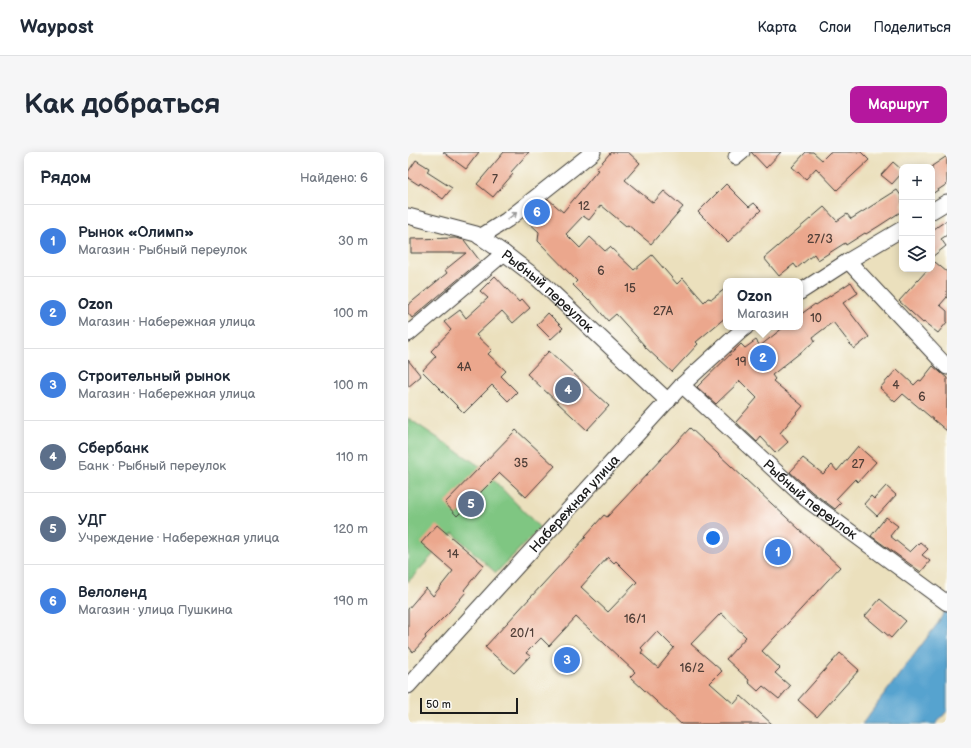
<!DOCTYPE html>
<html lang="ru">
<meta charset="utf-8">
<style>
:root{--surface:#fff;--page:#f6f6f7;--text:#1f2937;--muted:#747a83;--line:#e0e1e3;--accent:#b5179e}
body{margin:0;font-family:"Balsamiq Sans",sans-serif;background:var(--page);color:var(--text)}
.controls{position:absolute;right:12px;top:12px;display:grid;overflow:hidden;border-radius:8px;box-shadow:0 2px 10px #0003}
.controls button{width:36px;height:36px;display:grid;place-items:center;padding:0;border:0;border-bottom:1px solid var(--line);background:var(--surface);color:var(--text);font:20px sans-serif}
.scale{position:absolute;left:12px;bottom:10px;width:98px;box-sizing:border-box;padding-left:4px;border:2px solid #1c1c1c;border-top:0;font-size:11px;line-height:14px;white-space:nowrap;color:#1c1c1c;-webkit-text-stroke:3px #fdfcf7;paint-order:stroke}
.you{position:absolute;left:305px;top:386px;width:14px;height:14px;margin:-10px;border:3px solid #fff;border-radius:50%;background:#1a73e8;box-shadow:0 0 0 6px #1a73e833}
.badge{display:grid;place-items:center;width:26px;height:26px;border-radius:50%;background:var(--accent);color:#fff;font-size:13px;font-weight:700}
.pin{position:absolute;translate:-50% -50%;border:2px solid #fff;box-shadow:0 1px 4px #0006}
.popup{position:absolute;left:315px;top:126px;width:80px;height:52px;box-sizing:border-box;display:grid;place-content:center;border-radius:8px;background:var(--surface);filter:drop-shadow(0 1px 3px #0005);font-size:13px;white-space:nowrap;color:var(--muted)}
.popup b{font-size:15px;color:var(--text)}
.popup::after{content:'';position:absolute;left:50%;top:100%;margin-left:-8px;border:8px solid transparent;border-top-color:var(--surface)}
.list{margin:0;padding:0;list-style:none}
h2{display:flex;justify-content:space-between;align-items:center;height:52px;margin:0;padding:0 16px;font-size:17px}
h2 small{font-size:13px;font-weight:400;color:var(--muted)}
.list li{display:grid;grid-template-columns:26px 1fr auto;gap:12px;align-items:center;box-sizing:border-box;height:72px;padding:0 16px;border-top:1px solid var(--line)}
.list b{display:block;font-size:15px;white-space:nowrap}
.list p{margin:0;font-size:13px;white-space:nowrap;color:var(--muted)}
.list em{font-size:13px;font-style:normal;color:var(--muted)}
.icon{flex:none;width:22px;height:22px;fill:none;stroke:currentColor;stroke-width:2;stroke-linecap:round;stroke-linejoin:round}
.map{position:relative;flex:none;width:539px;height:572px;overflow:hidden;border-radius:8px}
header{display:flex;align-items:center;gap:24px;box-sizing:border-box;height:56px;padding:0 20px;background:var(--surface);border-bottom:1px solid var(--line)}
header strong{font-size:19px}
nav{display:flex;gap:22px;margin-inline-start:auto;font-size:14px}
.intro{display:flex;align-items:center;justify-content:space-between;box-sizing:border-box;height:96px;padding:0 24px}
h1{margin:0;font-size:28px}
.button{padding:10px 18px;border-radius:8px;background:var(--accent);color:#fff;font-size:14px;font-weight:700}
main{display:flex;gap:24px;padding:0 24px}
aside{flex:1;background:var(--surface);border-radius:8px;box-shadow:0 2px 10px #0003}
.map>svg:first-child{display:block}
.green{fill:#7fc682;stroke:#4e714f}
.water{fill:#56a3cf;stroke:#396076}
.building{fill:#eba78d;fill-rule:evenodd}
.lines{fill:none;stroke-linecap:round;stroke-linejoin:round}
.minor-casing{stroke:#3b3934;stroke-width:17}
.minor{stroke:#fff;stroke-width:15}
.oneway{stroke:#999}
.labels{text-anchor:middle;stroke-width:3;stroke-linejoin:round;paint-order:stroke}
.number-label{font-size:12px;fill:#503f38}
.street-label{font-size:14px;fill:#1c1c1c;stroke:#fdfcf7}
</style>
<header>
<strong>Waypost</strong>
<nav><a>Карта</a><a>Слои</a><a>Поделиться</a></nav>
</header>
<div class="intro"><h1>Как добраться</h1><a class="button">Маршрут</a></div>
<main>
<aside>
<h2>Рядом<small>Найдено: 6</small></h2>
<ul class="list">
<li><span class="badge" style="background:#3f7fe0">1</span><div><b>Рынок «Олимп»</b><p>Магазин · Рыбный переулок</p></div><em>30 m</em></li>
<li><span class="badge" style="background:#3f7fe0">2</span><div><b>Ozon</b><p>Магазин · Набережная улица</p></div><em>100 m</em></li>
<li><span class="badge" style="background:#3f7fe0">3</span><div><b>Строительный рынок</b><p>Магазин · Набережная улица</p></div><em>100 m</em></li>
<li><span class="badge" style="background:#5c6f8a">4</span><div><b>Сбербанк</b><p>Банк · Рыбный переулок</p></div><em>110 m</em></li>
<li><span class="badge" style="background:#5c6f8a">5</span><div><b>УДГ</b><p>Учреждение · Набережная улица</p></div><em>120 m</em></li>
<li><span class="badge" style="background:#3f7fe0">6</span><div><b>Велоленд</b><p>Магазин · улица Пушкина</p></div><em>190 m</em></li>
</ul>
</aside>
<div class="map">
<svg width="539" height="572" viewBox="0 0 539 572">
<rect width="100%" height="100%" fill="#fdfcf7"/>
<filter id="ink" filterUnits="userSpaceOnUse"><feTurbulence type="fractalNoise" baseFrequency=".025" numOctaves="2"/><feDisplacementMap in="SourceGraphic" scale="8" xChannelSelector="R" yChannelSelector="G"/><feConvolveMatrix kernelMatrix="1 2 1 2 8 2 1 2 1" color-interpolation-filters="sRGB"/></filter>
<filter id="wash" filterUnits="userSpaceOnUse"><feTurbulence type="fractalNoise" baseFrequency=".012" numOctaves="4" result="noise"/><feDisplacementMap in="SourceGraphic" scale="16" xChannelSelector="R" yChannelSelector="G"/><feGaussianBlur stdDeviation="0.9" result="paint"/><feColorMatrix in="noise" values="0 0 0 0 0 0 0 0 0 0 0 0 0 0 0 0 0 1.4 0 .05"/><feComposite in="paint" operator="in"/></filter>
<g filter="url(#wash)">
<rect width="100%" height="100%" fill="#ebe0bd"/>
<path class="green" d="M 0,266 L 73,315 L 132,376 L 88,421 L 45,381 L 0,430 Z"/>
<path class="water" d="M 539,455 L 539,559 L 528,572 L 454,572 L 530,471 Z"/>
<g id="blocks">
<path class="building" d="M 35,0 L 71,0 L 58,17 Z
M 96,0 L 121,0 L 103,20 L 105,22 L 85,45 L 69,32 Z
M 203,0 L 220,0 L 232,11 L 217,28 L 245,51 L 256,39 L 275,55 L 243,92 L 220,73 L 218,74 L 193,53 L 181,68 L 175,64 L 158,82 L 172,96 L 182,85 L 197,99 L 202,95 L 226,118 L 244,103 L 269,132 L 275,126 L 296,150 L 300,146 L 304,147 L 318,136 L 318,165 L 288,190 L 290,192 L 264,220 L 237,195 L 237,194 L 208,162 L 200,169 L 181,147 L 180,148 L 165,133 L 169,129 L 130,89 L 131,80 L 116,66 L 140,47 L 155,60 L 190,18 L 188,17 Z
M 343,0 L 373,0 L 358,16 Z
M 398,0 L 405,0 L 414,8 L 422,0 L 453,0 L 461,8 L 429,38 L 408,16 L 398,27 L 384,15 Z
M 539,4 L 539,32 L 524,42 L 524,14 Z
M 8,8 L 21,16 L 19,20 L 44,36 L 35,47 L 12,31 L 11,33 L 0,26 L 0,20 Z
M 485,10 L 494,18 L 494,21 L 484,32 L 473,23 Z
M 318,32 L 341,55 L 346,51 L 353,58 L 320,90 L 290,60 Z
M 489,38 L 494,45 L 494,59 L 471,74 L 458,82 L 457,81 L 438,93 L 437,91 L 410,108 L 406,102 L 389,116 L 386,112 L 371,124 L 356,106 L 416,55 L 429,69 L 439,62 L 443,67 Z
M 539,68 L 539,83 L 533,87 L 538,94 L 524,105 L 524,74 L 526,77 Z
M 48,86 L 56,88 L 72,109 L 4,166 L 0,161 L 0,153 L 39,121 L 37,118 L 58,101 L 3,101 L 3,87 Z
M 527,110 L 539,120 L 539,145 L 532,153 L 539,159 L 539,170 L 530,181 L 516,170 L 515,171 L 491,149 L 520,117 L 524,117 L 524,113 Z
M 87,124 L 111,150 L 114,147 L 122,156 L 105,171 L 94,159 L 68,183 L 84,198 L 80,202 L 98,219 L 93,224 L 109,240 L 100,249 L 84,233 L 56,261 L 14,219 L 28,204 L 23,199 L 43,178 L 36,170 L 52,158 L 58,166 L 80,146 L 72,139 Z
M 443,130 L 450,141 L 435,151 L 461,185 L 446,197 L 425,170 L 405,185 L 407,189 L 364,223 L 367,227 L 365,229 L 395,254 L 372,281 L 380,290 L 368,301 L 353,285 L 349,290 L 328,270 L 349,246 L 332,229 L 308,252 L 289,235 L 333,192 L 337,196 L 348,188 L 352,194 L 376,175 L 392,175 L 392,163 L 407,152 L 408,153 Z
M 140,161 L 155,176 L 143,187 L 129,173 Z
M 141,199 L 201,254 L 179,278 L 119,222 Z
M 0,208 L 13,224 L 0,235 Z
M 525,214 L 539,226 L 539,279 L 495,242 L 487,250 L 472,236 L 489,217 L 506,233 L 511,228 L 513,229 Z
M 282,276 L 432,415 L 354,499 L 372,516 L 367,521 L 382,534 L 371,547 L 355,534 L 350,539 L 340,530 L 341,528 L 318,507 L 338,485 L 313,461 L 283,492 L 314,519 L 302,531 L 326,552 L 333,544 L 364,572 L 273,572 L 222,525 L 227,520 L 168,465 L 141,494 L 133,486 L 118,501 L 122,504 L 106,521 L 77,495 L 178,385 L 177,384 L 196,363 L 199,365 ZM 200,405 L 206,411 L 208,409 L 229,430 L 200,460 L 173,435 ZM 249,479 L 266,496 L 250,516 L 233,501 L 235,498 L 233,496 Z
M 108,278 L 147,314 L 118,345 L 92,321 L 49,364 L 37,351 Z
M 450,294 L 468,310 L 450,330 L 447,327 L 428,347 L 433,351 L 427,357 L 404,340 L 382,320 L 395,306 L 415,322 L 424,313 L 429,319 Z
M 478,334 L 488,343 L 469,364 L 456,352 L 463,344 L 466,347 Z
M 478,365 L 490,374 L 482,384 L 502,400 L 512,390 L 520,397 L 514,403 L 522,409 L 513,420 L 463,384 Z
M 29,373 L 76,413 L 56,438 L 58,440 L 41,460 L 17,484 L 18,486 L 5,500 L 0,494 L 0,457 L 18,436 L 25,444 L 45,419 L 13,391 Z
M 472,447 L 498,469 L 483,486 L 457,464 Z
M 432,501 L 451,518 L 409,565 L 390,548 Z"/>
</g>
</g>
<g filter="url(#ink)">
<use href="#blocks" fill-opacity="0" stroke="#3b3934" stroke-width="1"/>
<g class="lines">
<defs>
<g id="minor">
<path d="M 328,5 L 334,0"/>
<path d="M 524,59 L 539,50"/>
<path id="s1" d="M 0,64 L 68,82 L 96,101 L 130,127 L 260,249"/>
<path d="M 72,85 L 99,68 L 185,0"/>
<path d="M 440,109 L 539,215"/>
<path d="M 392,140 L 440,109 L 494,77"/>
<path d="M 0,182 L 96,101"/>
<path id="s2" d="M 274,233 L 398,347 L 539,451"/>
<path id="s3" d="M 0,534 L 274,233 L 333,179 L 338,175"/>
</g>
</defs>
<use href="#minor" class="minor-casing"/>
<use href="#minor" class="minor"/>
</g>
<defs><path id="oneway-shaft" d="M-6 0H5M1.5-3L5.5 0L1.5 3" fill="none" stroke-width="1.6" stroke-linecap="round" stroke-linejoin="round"/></defs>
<use class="oneway" href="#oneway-shaft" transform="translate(104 64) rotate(-38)"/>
</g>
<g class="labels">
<g class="number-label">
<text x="87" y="31">7</text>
<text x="176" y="58">12</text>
<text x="412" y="91">27/3</text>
<text x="193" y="123">6</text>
<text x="222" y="140">15</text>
<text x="255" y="163">27А</text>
<text x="408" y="170">10</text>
<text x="333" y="214">19</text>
<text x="56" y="219">4А</text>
<text x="488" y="237">4</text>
<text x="514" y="249">6</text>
<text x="113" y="315">35</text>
<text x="450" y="316">27</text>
<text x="45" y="406">14</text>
<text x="227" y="471">16/1</text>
<text x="114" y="485">20/1</text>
<text x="284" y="520">16/2</text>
</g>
<g class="street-label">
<text dy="5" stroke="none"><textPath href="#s1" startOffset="162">Рыбный переулок</textPath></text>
<text dy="5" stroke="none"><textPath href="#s2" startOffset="172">Рыбный переулок</textPath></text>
<text dy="5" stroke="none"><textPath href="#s3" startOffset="247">Набережная улица</textPath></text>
</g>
</g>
</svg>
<div class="controls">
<button>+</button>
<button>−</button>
<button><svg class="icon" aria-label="layers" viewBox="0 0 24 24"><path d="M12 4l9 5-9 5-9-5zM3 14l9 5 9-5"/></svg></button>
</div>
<div class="scale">50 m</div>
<div class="you"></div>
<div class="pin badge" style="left:370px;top:400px;background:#3f7fe0">1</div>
<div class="pin badge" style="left:355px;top:206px;background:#3f7fe0">2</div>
<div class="popup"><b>Ozon</b>Магазин</div>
<div class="pin badge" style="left:159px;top:508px;background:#3f7fe0">3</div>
<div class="pin badge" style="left:160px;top:238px;background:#5c6f8a">4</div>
<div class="pin badge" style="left:63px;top:352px;background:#5c6f8a">5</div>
<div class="pin badge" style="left:129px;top:60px;background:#3f7fe0">6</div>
</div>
</main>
